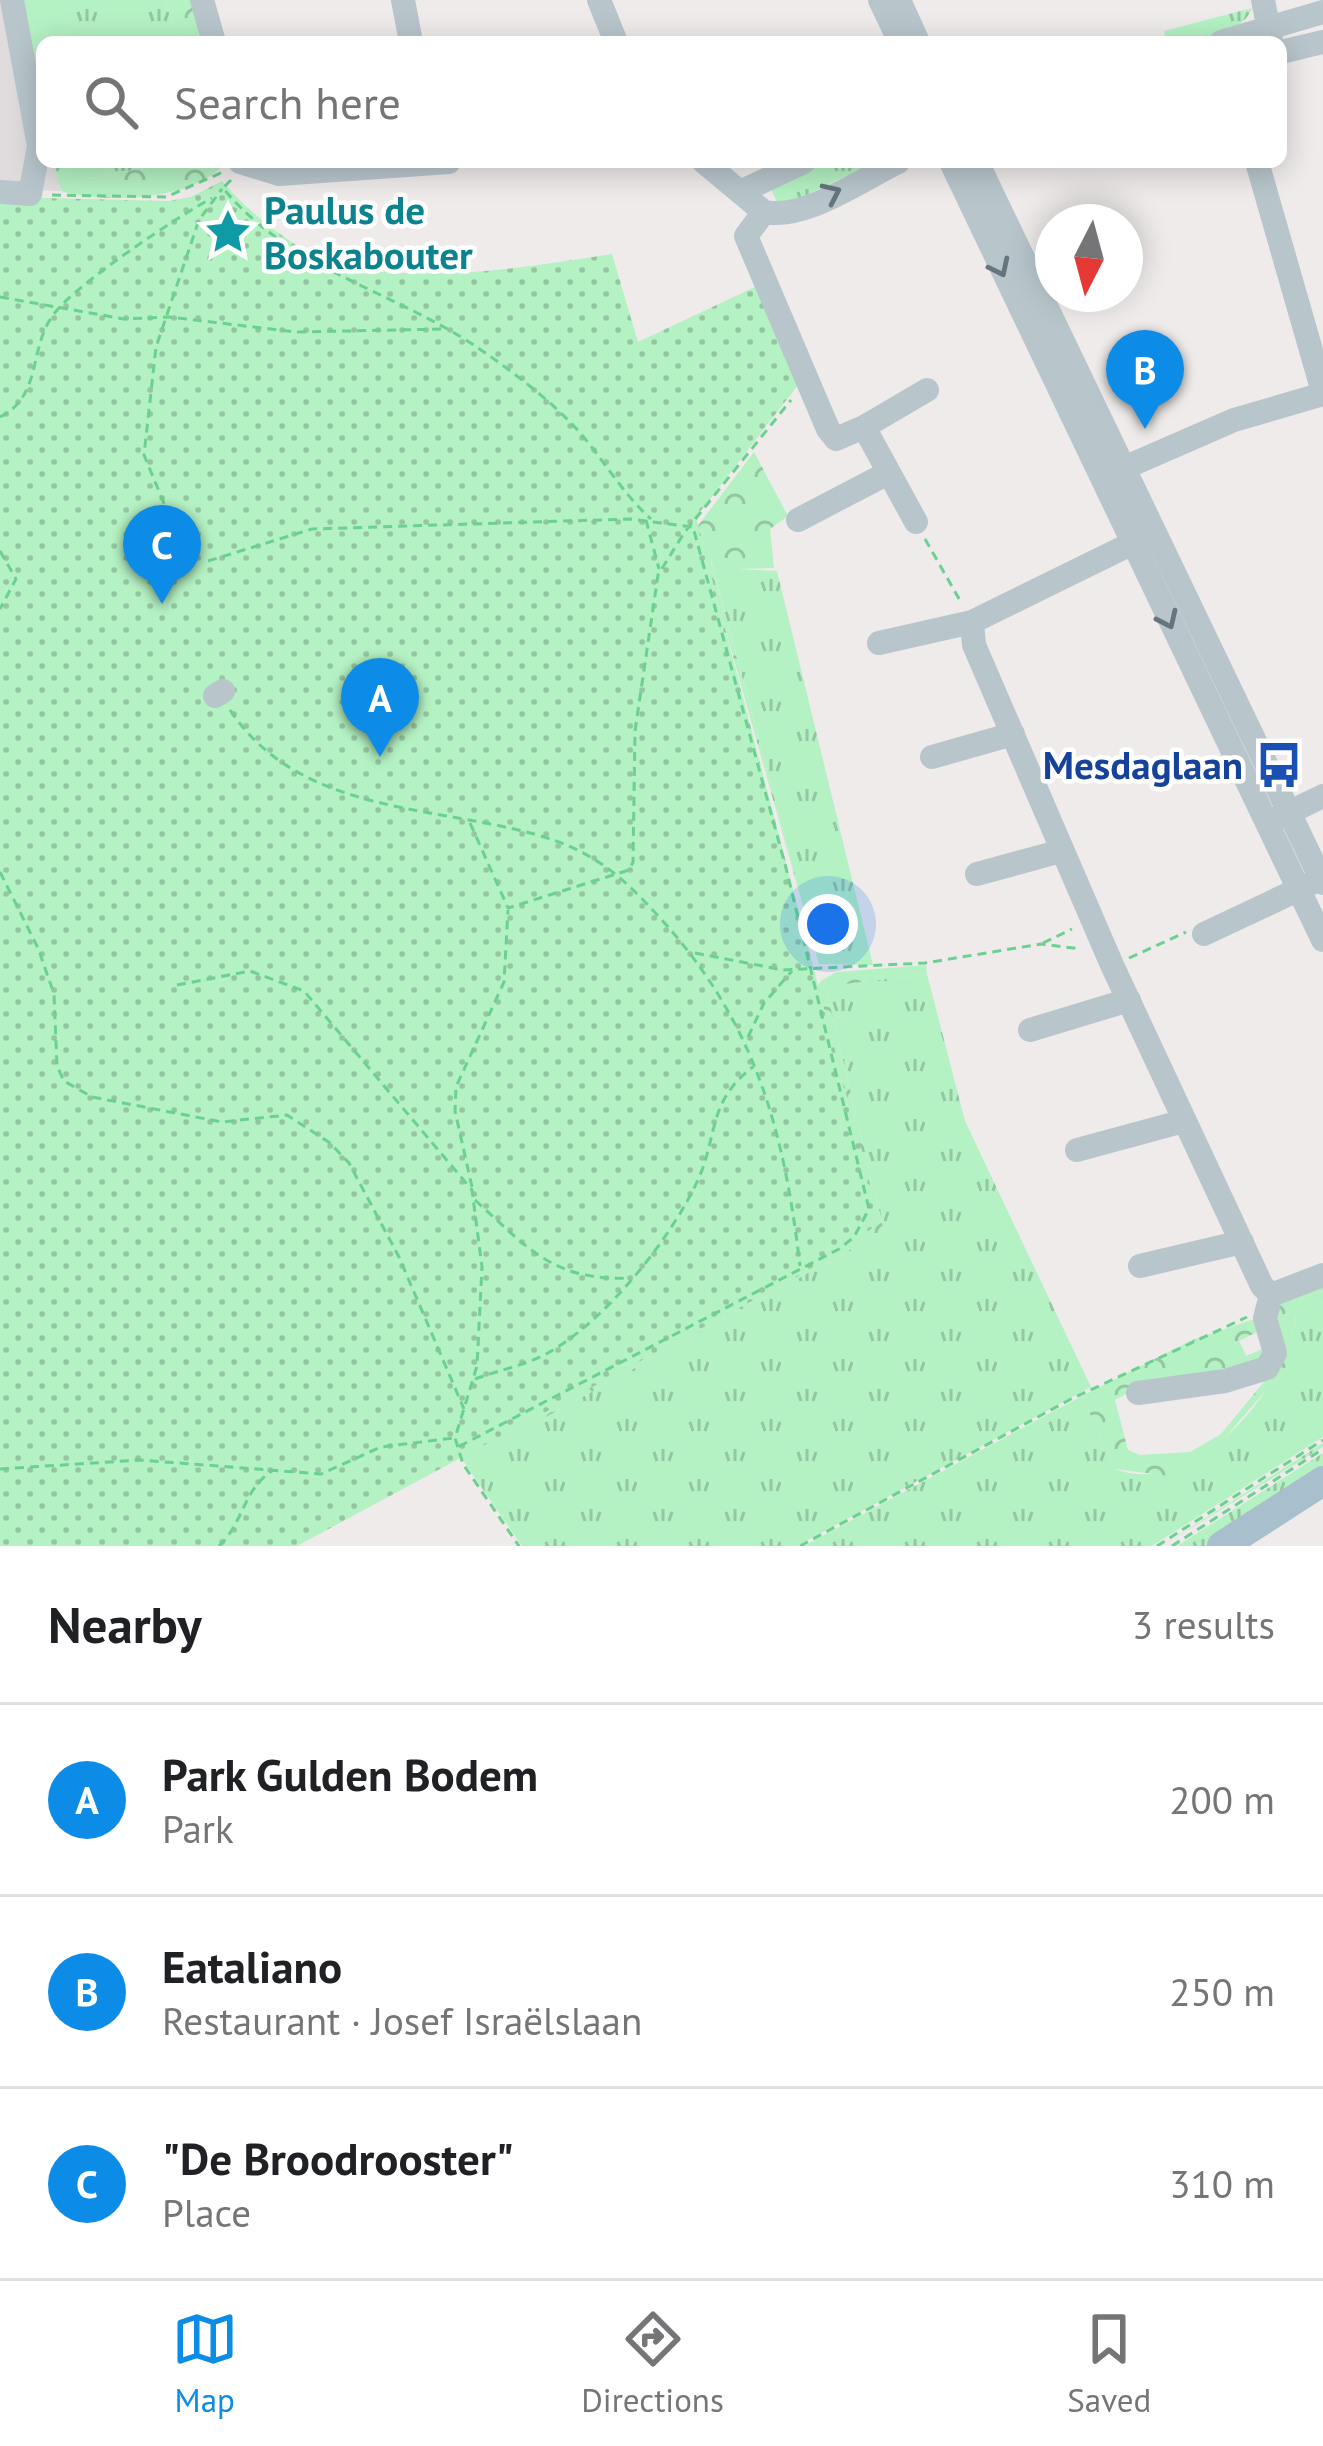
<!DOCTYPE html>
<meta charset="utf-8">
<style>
:root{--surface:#fff;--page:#f6f6f6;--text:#202124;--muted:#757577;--line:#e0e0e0;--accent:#0c8be7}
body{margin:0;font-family:"PT Sans",sans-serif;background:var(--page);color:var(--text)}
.compass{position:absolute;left:1035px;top:204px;width:108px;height:108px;border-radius:50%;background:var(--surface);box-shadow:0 6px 30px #0003;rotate:186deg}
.you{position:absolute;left:828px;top:924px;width:42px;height:42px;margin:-30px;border:9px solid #fff;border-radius:50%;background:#1a73e8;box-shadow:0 0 0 18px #1a73e833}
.badge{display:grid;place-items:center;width:78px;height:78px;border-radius:50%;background:var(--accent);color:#fff;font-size:39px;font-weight:700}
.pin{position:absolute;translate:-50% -99px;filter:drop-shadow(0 3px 6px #0008)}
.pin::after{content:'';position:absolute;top:63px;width:42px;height:36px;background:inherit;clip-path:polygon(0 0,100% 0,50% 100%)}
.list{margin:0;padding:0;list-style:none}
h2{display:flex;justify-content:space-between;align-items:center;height:156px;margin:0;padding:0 48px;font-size:51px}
h2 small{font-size:39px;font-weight:400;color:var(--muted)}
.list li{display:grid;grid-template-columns:78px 1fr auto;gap:36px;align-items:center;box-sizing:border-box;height:192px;padding:0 48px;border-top:3px solid var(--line)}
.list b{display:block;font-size:45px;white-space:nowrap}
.list p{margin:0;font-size:39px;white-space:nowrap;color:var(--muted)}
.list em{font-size:39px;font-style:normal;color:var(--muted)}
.icon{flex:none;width:66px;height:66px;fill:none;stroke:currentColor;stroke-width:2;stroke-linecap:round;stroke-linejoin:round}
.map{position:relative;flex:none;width:1323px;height:1546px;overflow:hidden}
.search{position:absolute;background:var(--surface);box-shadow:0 6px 30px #0003;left:36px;right:36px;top:36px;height:132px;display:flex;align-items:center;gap:30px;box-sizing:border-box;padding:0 42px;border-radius:18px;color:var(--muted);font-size:45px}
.sheet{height:732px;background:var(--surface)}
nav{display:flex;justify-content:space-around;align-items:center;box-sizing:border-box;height:168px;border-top:3px solid var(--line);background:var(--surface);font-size:33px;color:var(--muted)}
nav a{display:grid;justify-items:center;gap:6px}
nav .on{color:var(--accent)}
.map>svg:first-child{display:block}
.education{fill:#e0dcde}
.grass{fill:url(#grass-tufts)}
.forest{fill:url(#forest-crowns)}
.park{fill:url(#park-dots)}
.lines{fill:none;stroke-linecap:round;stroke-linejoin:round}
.path{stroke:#6bd190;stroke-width:3;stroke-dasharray:9 6;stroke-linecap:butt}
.minor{stroke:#b8c6cc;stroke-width:24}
.major{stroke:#a8c0cd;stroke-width:30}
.oneway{stroke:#66757c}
.labels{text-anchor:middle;stroke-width:9;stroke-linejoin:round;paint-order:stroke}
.culture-label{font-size:39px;font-weight:bold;fill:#0d838f;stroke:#fff;text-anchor:start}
.transit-label{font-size:39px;font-weight:bold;fill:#164399;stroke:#fff;text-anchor:end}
</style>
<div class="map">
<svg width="1323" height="1546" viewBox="0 0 1323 1546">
<defs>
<pattern id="grass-tufts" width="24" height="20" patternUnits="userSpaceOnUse" patternTransform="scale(3)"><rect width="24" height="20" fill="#b4f1c3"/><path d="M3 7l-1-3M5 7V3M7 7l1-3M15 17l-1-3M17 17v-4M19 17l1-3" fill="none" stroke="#94c6a1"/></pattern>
<pattern id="forest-crowns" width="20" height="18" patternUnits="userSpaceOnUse" patternTransform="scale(3)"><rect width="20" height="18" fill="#b4f1c3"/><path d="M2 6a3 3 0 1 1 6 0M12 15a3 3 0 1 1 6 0" fill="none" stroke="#94c6a1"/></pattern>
<pattern id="park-dots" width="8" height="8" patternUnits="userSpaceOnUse" patternTransform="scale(3)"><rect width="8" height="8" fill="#b4f1c3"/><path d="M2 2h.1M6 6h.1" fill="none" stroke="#94c6a1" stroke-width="1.8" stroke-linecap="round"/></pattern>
</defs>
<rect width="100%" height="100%" fill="#efebeb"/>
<path class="education" d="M 0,0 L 20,0 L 42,162 L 53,162 L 61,191 L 0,189 Z"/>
<path class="grass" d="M 18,0 L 166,0 L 178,42 L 42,42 L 42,110 Z
M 1252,8 C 1243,35 1193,42 1167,42 L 1164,31 Z
M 53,162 L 176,162 L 86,179 L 61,191 Z
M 816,162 L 875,162 L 780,208 L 769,185 Z
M 711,561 L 736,569 L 777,571 L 873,965 L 819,964 Z
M 927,974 L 965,1121 L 1091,1387 L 797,1546 L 522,1546 L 464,1462 L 884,1231 L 827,993 L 846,984 Z
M 1323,1303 L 1323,1437 L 1152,1546 L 804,1546 L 1082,1396 L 1115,1469 C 1194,1500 1289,1387 1296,1315 Z
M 1323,1443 L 1323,1447 L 1162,1546 Z
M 1323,1453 L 1323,1473 L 1207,1546 L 1177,1546 Z"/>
<path class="forest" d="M 166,0 L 191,0 L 203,42 L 178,42 Z
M 176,162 L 226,162 C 195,201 105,204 61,191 L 86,179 Z
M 754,452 L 788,516 L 770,529 L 774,568 L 736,569 L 711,562 L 819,964 L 697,527 Z
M 926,965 L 927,974 L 846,984 L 827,993 L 884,1231 L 464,1462 L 460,1453 L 822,980 L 837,972 Z
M 1323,1283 L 1323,1303 L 1296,1315 L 1286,1367 L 1216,1448 L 1170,1476 L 1115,1469 L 1082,1396 L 1190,1341 L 1257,1318 L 1259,1331 L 1239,1341 L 1246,1356 L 1267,1347 L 1266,1358 L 1204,1375 L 1155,1378 L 1115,1400 L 1128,1450 L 1140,1455 L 1190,1452 L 1221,1434 L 1268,1377 L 1275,1306 Z"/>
<path class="park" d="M 222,181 C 252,216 305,260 352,268 C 438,282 527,267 612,254 L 638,342 L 759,285 L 798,385 L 696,517 L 880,1223 L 802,1274 L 297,1546 L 0,1546 L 0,197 L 168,201 L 191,197 Z"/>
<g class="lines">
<path class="path" d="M 231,180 L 223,188 C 290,271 399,292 484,352 C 517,375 555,404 581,434 C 605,462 624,495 651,519
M 52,195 L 166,197 L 223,172
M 0,297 L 124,319 L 169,317 L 296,332 L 445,329
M 0,417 C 43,396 28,347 54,314 C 76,284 177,217 212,198
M 646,520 L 659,569
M 925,539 L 962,604
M 0,551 L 16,579 L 0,609
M 187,559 L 144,455 L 156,347 L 199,220 L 222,189
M 208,561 L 312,529 L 630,519 L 693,527 L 786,868 L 869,1209 L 854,1237 L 839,1249 L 456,1448
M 230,710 C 299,813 428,805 534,834 C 592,850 621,875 660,918 C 755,1022 784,1129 800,1266
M 470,823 L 508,908 L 629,870 L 633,862 L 635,731 L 658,575 L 684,533 L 791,400
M 0,872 L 38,948 L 54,994 L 57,1066 L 64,1081 L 92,1097 L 222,1122 L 287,1115 L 330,1143 L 349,1163 L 399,1257 L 464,1409
M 1043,943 L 1072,929
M 695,953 L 783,970 L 925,963 L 1041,944 L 1081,949
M 1129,958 L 1186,932
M 177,985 L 250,971 L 304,991 L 472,1190 L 482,1267 L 477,1366 L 455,1438 L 463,1464 L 519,1546
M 748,1037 L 764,1003 L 792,971
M 472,1187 L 455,1111 L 456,1087 L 504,982 L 508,910
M 475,1200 C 529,1249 553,1281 630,1278
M 475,1379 C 499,1370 523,1366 546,1354 C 605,1322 670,1240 698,1180 C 719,1132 707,1102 754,1066
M 0,1469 L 140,1460 L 321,1474 L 381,1447 L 453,1438
M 219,1546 C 243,1524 244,1488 272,1471
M 800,1546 L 1071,1399 L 1247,1317
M 1157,1546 L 1323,1440
M 1172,1546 L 1323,1449"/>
<path class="minor" d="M 202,0 L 214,42
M 403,0 L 411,42
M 599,0 L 616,42
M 880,0 L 900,42
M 899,0 L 918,42
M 1263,0 L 1271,40
M 1221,42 L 1323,12
M 1281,52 L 1323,42
M 240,162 L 279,174 L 449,162
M 704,162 L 764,212 C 806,220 861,180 898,162
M 951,162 L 1323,940
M 977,162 L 1323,883
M 1257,162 L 1323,392
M 742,191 L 804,162
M 0,192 L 30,194 L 39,146 L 12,0
M 764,212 L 746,236 L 828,429 L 836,439 L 864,427 L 916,522
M 864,427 L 927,390
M 1110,474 L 1234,420 L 1323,394
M 798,520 L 888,473
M 972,622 L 974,645 L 1112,965 L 1262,1286 L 1271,1295
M 879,643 L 972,622 L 1143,538
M 215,696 L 223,691
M 932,757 L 1013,734
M 1274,820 L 1323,796
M 977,874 L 1061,851
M 1204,934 L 1310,884
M 1030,1030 L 1129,1000
M 1077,1150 L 1184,1121
M 1140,1266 L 1242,1242
M 1271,1295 L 1323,1275
M 1138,1393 L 1225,1381 L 1267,1368 L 1275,1353 L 1265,1318 L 1271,1295"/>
<path class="major" d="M 1222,1546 L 1323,1481"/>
</g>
<defs><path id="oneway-chevron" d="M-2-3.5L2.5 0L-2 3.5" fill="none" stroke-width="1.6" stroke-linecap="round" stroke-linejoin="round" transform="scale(3)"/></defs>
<g class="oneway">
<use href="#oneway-chevron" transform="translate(832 193) rotate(-25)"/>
<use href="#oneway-chevron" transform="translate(1000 268) rotate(64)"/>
<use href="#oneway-chevron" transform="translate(1168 620) rotate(65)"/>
</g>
<defs>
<symbol id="sight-bare" viewBox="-9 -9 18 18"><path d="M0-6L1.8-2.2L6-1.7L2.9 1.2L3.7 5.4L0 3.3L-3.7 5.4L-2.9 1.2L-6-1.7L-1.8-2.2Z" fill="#0f9aa8" stroke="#fff" stroke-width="2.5" paint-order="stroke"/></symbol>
<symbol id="bus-bare" viewBox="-9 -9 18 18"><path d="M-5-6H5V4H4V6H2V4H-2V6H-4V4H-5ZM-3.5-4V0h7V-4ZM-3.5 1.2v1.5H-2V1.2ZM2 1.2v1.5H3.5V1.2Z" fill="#1a4fb4" stroke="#fff" stroke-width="2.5" paint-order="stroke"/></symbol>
</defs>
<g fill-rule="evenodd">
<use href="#sight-bare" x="195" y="199" width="66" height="66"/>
<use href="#bus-bare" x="1246" y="732" width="66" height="66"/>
</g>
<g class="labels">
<g class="culture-label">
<text x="264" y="224">Paulus de<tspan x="264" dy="45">Boskabouter</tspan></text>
</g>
<g class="transit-label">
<text x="1243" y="779">Mesdaglaan</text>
</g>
</g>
</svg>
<svg class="compass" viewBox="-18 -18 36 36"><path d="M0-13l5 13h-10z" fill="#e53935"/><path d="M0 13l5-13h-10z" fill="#757577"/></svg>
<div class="you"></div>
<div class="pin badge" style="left:380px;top:757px">A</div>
<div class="pin badge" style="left:1145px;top:429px">B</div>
<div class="pin badge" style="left:162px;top:604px">C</div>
<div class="search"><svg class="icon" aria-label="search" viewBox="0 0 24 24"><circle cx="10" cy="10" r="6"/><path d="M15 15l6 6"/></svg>Search here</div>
</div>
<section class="sheet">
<h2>Nearby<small>3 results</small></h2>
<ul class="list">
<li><span class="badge">A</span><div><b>Park Gulden Bodem</b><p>Park</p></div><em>200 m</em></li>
<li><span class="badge">B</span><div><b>Eataliano</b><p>Restaurant · Josef Israëlslaan</p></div><em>250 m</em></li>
<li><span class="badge">C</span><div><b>&quot;De Broodrooster&quot;</b><p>Place</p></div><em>310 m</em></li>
</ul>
</section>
<nav>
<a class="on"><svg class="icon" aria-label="map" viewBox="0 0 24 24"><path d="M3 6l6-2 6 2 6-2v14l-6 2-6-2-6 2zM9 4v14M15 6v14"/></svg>Map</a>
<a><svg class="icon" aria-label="directions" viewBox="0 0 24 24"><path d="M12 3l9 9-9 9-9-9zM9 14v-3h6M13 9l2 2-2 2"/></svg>Directions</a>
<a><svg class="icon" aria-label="saved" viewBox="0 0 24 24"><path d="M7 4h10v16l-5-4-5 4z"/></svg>Saved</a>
</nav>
